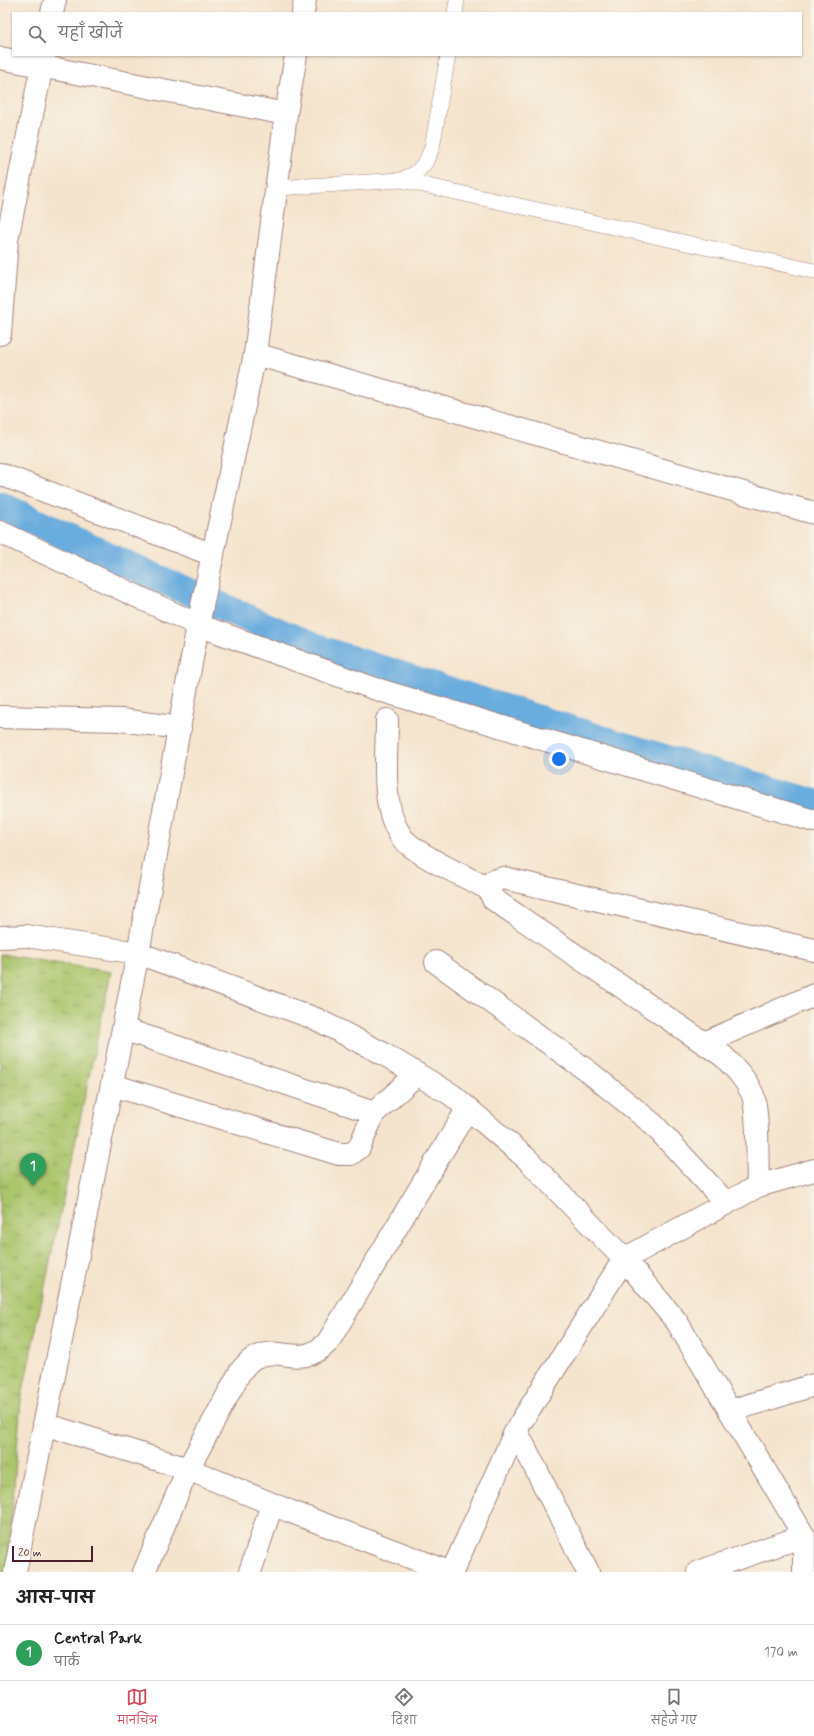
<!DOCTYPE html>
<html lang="hi">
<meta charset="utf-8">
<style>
:root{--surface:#fff;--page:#f6f6f6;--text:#202124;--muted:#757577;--line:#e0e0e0;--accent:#d1495b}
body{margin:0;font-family:Mynerve,"Playpen Sans Deva",sans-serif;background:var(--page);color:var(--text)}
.scale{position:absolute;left:12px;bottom:10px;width:81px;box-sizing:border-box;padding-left:4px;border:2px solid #4a1f2b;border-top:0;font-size:11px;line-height:14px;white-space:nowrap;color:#4a1f2b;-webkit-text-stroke:3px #f7f3e8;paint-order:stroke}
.you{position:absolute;left:559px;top:759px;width:14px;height:14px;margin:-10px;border:3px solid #fff;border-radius:50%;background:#1a73e8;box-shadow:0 0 0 6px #1a73e833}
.badge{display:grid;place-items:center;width:26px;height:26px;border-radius:50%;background:var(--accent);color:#fff;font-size:13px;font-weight:700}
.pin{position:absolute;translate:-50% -33px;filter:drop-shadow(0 1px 2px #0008)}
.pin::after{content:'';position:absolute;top:21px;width:14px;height:12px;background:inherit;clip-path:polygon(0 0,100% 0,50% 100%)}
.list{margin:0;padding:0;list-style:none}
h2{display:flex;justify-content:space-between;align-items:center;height:52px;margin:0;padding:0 16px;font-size:17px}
h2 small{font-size:13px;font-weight:400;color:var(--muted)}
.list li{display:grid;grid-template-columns:26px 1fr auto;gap:12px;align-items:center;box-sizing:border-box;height:56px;padding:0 16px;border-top:1px solid var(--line)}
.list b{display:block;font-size:15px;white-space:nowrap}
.list p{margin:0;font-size:13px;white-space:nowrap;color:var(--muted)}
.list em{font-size:13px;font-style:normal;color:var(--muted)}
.icon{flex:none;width:22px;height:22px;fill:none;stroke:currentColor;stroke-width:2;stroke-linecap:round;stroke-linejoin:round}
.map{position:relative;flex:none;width:814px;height:1572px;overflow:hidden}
.search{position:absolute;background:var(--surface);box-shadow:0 1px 3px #0004;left:12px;right:12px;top:12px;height:44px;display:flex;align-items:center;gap:10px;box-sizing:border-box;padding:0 14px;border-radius:0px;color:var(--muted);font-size:15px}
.sheet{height:108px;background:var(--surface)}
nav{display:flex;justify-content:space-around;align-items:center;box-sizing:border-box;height:56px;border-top:1px solid var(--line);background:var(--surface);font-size:11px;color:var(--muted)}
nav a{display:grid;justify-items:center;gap:2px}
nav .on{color:var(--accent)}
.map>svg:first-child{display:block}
.park{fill:url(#park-tufts);stroke:#7a724b}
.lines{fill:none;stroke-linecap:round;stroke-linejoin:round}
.canal{stroke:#69acde;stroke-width:28}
.lane-casing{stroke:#a0827c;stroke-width:16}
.street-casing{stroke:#a0827c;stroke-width:24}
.lane{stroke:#fff;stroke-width:15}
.street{stroke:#fff;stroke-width:22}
</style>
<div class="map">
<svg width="814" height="1572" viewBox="0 0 814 1572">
<defs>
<pattern id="park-tufts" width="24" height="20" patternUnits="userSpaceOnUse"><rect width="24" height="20" fill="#aac56b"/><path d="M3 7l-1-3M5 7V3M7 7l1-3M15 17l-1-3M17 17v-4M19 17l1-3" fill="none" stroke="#8c9f58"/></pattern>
</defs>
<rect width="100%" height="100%" fill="#f7f3e8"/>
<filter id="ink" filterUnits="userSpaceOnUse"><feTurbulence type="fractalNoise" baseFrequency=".025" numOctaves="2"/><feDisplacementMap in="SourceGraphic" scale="8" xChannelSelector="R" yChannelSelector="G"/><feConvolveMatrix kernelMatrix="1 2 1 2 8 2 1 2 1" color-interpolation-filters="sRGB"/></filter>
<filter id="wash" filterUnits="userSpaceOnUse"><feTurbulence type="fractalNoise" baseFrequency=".012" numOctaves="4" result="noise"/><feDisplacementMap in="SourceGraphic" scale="16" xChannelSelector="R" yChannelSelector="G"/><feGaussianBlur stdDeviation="0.9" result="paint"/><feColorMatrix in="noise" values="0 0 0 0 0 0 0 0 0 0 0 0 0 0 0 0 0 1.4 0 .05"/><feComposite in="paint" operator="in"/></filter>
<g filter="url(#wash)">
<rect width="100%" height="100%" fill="#f5e4cd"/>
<path class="park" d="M 0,954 L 111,972 L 21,1400 L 7,1572 L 0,1572 Z"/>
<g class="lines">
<path class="canal" d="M 0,505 L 112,558 L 316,648 L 611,742 L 814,803"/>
</g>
</g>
<g filter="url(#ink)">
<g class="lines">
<defs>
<path id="lane" d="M 455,13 L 457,0
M 401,180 L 814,271
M 277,188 L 401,180 L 416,173 L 425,163 L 432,148 L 448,55"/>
<path id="street" d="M 52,13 L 55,0
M 303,13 L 305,0
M 0,58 L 286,114
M 0,334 L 7,240 L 44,55
M 255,354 L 814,513
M 0,474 L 213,555
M 0,532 L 198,625 L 373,688 L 814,821
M 0,717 L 121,720 L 180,728
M 387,720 C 387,756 380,806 401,836 C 412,854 469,878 489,889
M 0,937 L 26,936 L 138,953 L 316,1019 L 382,1053 L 452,1095 L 526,1158 L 624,1259 L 677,1322 L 804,1536 L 804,1572
M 436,962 L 589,1072 L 653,1124 L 726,1203
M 123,1029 L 374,1113 L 417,1074
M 704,1043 L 814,995
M 112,1085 L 339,1154 L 351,1154 L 359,1148 L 374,1113
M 758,1186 C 757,1166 759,1108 752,1093 C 745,1078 735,1068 723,1056 L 493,899 L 489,889 L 493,881 L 503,878 L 814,950
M 730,1411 L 814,1385
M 44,1424 L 188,1469 L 289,1511 L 449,1572
M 516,1430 L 588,1572
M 15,1572 L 138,953 L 198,625 L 255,354 L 286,114 L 296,55
M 144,1572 L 188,1469 L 240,1372 C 245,1366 249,1360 256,1357 C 282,1345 300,1370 328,1342 L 468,1108
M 250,1572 L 272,1504
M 452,1572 L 516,1430 L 624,1259 L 758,1186 L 814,1170
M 698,1572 L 804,1536"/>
</defs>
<use href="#lane" class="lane-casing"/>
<use href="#street" class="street-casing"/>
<use href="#lane" class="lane"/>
<use href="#street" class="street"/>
</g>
</g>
</svg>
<div class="scale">20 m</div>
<div class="you"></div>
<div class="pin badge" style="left:33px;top:1186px;background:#2e9e5b">1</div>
<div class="search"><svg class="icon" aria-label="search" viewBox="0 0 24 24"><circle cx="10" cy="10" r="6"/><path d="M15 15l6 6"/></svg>यहाँ खोजें</div>
</div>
<section class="sheet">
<h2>आस-पास<small></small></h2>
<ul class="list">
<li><span class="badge" style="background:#2e9e5b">1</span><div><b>Central Park</b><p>पार्क</p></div><em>170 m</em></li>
</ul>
</section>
<nav>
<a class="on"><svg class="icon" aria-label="map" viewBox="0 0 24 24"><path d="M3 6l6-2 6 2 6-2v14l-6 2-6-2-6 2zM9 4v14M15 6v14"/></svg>मानचित्र</a>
<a><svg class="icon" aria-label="directions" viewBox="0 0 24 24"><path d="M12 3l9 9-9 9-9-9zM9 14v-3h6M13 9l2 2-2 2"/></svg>दिशा</a>
<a><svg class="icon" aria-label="saved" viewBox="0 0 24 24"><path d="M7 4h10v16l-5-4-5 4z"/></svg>सहेजे गए</a>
</nav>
